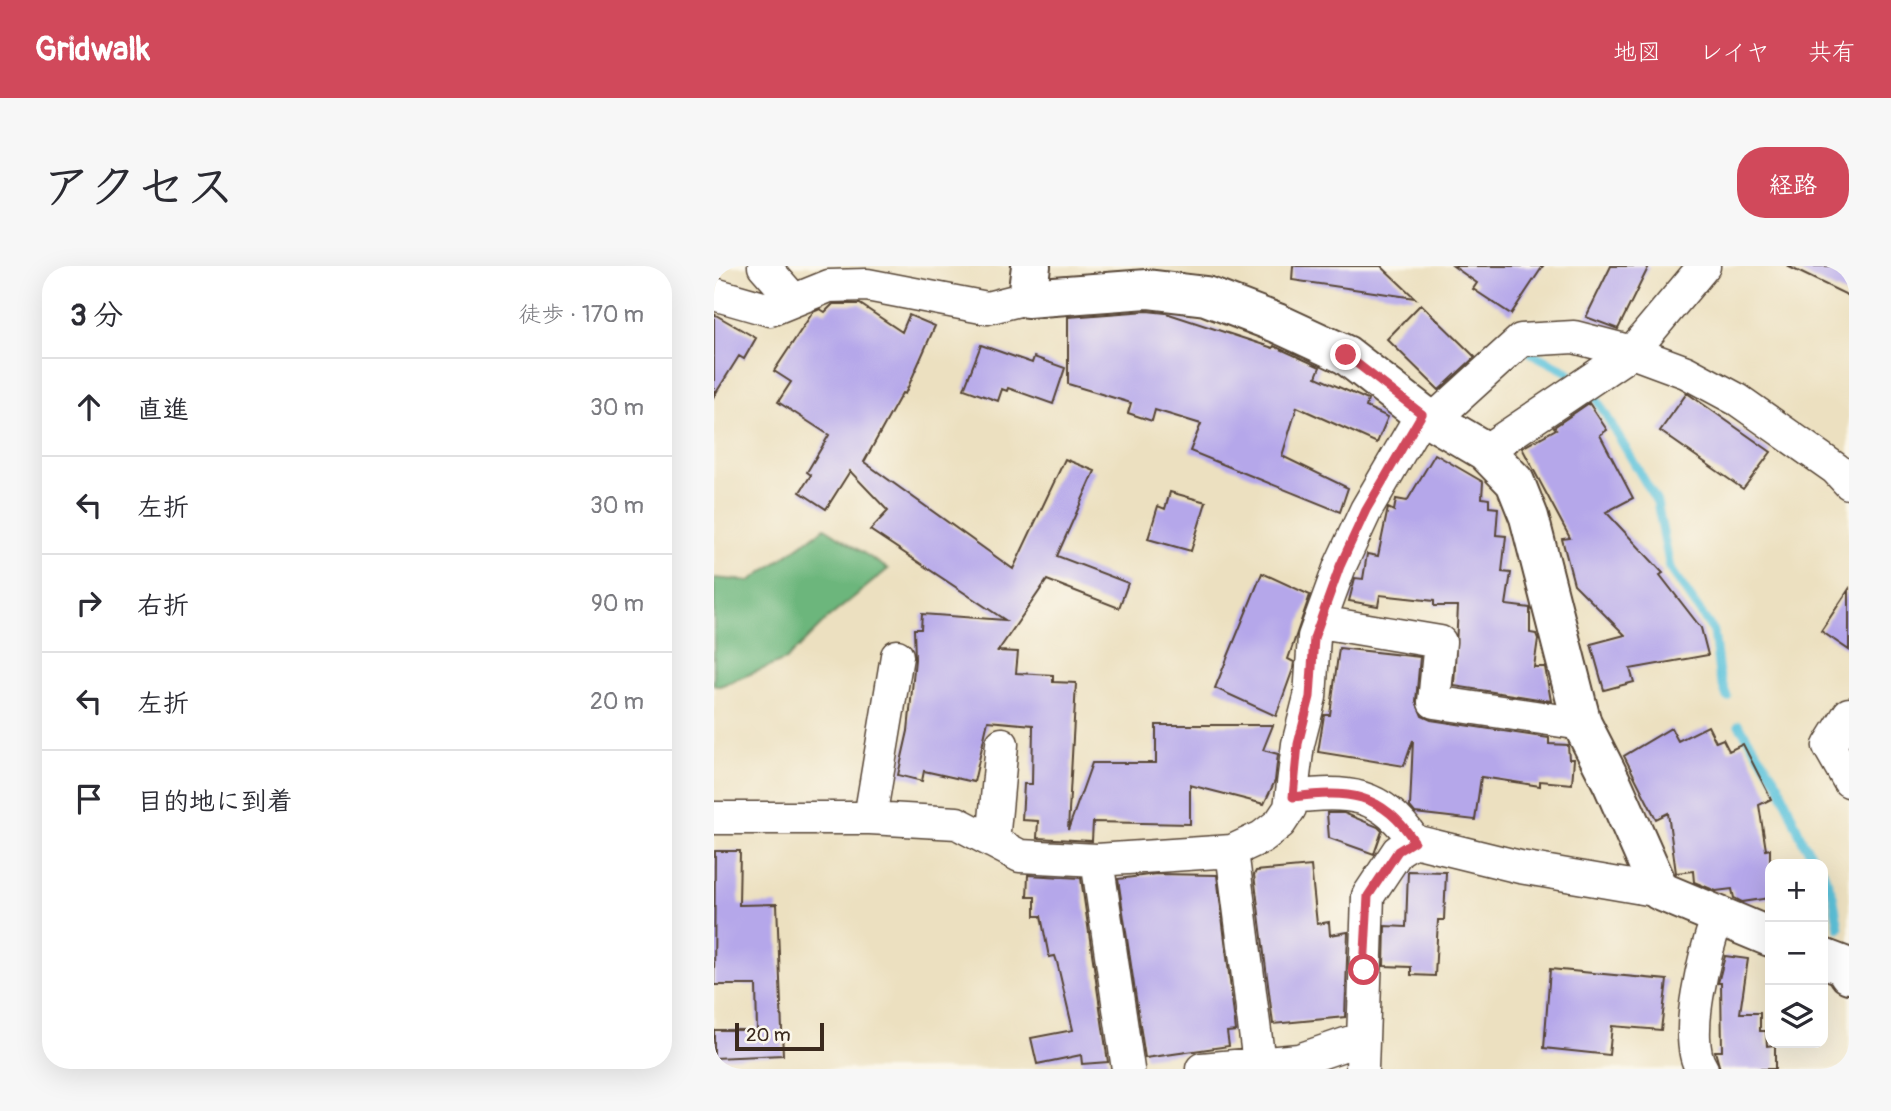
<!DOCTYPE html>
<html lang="ja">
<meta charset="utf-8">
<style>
:root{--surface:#fff;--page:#f7f7f7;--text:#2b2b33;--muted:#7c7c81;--line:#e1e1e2;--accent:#d1495b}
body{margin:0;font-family:Pangolin,"Klee One",sans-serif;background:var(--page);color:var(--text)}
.controls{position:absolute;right:21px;bottom:21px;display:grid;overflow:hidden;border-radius:14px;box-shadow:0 7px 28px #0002}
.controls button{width:63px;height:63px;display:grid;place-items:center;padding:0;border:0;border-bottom:2px solid var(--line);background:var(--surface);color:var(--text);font:35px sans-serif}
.scale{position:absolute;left:21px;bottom:18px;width:89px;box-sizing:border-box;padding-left:7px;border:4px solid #3b2a1e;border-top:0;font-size:19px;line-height:24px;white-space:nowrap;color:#3b2a1e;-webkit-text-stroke:5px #fbf7ec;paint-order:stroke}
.stop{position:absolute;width:21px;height:21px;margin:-16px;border:5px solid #d1495b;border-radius:50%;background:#fff}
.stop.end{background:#d1495b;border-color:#fff;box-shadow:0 2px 7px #0008}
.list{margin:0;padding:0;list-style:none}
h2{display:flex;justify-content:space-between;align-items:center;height:91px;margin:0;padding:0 28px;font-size:30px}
h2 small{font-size:23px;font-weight:400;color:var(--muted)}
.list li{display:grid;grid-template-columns:46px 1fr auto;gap:21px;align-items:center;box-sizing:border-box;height:98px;padding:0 28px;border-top:2px solid var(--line)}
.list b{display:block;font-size:26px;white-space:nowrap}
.list em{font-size:23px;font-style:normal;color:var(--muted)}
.icon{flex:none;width:38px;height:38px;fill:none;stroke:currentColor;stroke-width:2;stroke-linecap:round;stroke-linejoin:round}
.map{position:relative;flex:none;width:1135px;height:803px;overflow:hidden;border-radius:28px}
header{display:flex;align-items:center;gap:42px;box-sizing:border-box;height:98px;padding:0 35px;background:var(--accent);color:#fff}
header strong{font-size:33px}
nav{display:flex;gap:38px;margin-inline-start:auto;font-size:24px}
.intro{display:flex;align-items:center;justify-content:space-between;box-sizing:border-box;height:168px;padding:0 42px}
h1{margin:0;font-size:49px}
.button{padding:18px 32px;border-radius:28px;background:var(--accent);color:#fff;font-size:24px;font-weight:700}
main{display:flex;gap:42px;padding:0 42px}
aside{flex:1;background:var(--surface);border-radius:28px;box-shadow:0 7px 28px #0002}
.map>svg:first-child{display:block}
.forest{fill:#6cb67c;stroke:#54704d;stroke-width:2}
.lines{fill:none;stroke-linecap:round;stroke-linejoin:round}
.stream{stroke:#5dc3db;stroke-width:9}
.building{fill:#b5a7ea}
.minor-casing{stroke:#564536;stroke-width:35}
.tertiary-casing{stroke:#564536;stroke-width:42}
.minor{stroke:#fff;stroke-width:32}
.tertiary{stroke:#fff;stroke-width:38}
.route{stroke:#d1495b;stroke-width:9}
</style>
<header>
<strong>Gridwalk</strong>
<nav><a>地図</a><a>レイヤ</a><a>共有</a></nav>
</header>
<div class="intro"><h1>アクセス</h1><a class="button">経路</a></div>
<main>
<aside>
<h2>3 分<small>徒歩 · 170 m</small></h2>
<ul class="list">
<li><svg class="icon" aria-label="ahead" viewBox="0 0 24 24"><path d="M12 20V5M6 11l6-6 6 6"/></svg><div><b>直進</b></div><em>30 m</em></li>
<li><svg class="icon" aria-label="left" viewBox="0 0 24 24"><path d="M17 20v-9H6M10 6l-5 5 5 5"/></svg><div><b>左折</b></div><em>30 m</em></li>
<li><svg class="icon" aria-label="right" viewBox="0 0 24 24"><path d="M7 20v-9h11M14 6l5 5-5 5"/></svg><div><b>右折</b></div><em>90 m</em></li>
<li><svg class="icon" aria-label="left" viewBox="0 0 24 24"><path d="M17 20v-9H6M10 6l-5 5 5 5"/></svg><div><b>左折</b></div><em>20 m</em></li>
<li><svg class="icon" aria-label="arrive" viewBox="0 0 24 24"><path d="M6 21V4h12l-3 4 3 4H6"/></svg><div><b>目的地に到着</b></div></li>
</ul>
</aside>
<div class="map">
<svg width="1135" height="803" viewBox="0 0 1135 803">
<rect width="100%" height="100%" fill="#fbf7ec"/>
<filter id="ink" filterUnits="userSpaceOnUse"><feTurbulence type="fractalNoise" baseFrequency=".0143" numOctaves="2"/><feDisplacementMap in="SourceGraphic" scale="14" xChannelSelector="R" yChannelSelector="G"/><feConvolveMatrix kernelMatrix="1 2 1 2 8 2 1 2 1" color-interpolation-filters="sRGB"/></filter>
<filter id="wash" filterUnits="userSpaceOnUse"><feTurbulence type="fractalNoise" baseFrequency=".00686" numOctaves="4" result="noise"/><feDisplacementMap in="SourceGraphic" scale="28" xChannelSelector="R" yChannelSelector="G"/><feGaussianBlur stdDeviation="1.57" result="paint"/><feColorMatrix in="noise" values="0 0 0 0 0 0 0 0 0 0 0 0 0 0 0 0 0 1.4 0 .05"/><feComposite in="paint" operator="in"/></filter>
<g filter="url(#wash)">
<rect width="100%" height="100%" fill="#ece0c0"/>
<path class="forest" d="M 111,262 L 174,303 L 112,354 L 72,394 L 6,420 L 0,419 L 0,312 L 36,315 Z"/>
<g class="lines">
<path class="stream" d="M 817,87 L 854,106
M 879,127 L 943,236 L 956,302 L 1000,366 L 1005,408 L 1013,431
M 1025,459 L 1064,517 L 1089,576 L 1104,598
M 1109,605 L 1119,629 L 1125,662"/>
</g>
<g id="blocks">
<path class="building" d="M 579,0 L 667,0 L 701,32 L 578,14 Z
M 739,0 L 829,0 L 797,48 L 759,23 L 763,17 Z
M 897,0 L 935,0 L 904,63 L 872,51 Z
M 1073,0 L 1135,0 L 1135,30 Z
M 119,38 L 146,38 L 188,66 L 195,49 L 221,60 L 191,128 L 188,127 L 150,196 L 299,303 L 351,193 L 381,205 L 343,290 L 414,317 L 405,342 L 333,314 L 284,385 L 304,386 L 302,407 L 339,409 L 339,416 L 362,417 L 354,564 L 378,497 L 442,497 L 442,459 L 559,459 L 549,484 L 564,488 L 561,515 L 550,538 L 476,519 L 476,558 L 379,556 L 378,575 L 323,572 L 324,555 L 308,554 L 310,518 L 318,518 L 319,459 L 274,455 L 260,516 L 210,505 L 208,515 L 184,509 L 194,465 L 201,393 L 200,363 L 207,363 L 208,348 L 291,354 L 156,264 L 174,245 L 136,205 L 112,243 L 86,226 L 97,209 L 93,206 L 115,169 L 64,136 L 77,116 L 60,105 L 99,46 L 106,43 L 111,46 Z
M 707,38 L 761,91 L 725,124 L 673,73 Z
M 433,45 L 452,47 L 559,82 L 560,80 L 606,101 L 602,111 L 654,134 L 652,141 L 674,151 L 663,177 L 583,141 L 568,190 L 634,222 L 626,246 L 476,185 L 487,158 L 441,144 L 438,155 L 414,147 L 417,137 L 354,118 L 354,51 Z
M 0,48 L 42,72 L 30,93 L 25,90 L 0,130 Z
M 267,79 L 318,97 L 320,91 L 351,102 L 339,138 L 294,122 L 293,125 L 288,123 L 284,135 L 250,123 Z
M 973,127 L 1057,186 L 1029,223 L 946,165 Z
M 875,137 L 893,164 L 886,169 L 919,232 L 892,246 L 949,307 L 946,309 L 987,362 L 994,389 L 916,403 L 920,416 L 890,424 L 877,378 L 911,369 L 860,318 L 848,273 L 856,272 L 808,182 L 842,163 L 840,161 Z
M 721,188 L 769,216 L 768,232 L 775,233 L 775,241 L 784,242 L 782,269 L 792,270 L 788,306 L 797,307 L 792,339 L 816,342 L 816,367 L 822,368 L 824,373 L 820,401 L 831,401 L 837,435 L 740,420 L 744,340 L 720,340 L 720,335 L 666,329 L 664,340 L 635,335 L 641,312 L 649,313 L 653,288 L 664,290 L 674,242 L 680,245 L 682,233 L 693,235 Z
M 456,226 L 492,236 L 477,285 L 434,273 L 444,240 L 451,243 Z
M 548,307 L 596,329 L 574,393 L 580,396 L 579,403 L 562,450 L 501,422 Z
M 1135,323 L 1135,384 L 1107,365 Z
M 625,382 L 706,391 L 702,435 L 708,450 L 717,454 L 835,472 L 835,478 L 854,479 L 855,493 L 860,493 L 858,518 L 826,515 L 826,520 L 767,511 L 761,554 L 701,547 L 696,541 L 699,474 L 690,500 L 604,486 L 610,449 L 616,449 Z
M 994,460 L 1002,476 L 1009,473 L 1015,485 L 1029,478 L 1057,533 L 1045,539 L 1052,584 L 1056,583 L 1056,632 L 1028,636 L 1020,632 L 1018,623 L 1002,625 L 980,616 L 979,605 L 962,607 L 954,547 L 942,553 L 910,490 L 957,462 L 964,475 Z
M 613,547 L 630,547 L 664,561 L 668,565 L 660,588 L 615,572 Z
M 1,585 L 26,585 L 25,639 L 63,638 L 69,789 L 0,792 L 0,764 L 43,764 L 42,719 L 0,719 Z
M 597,600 L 603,658 L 615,656 L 616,669 L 634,666 L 631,751 L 559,758 L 540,609 L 542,605 Z
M 694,605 L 732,606 L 730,654 L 724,654 L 721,710 L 697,709 L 697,701 L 670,700 L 671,660 L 692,661 Z
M 442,608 L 503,609 L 522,765 L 513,766 L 515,780 L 431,792 L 404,613 Z
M 314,609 L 367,612 L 394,796 L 368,798 L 367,789 L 323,798 L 317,772 L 359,764 L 343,696 L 341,690 L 335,691 L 327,650 L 321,650 L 321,631 L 313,631 Z
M 1011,690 L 1034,693 L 1026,747 L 1046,747 L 1046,765 L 1052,765 L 1053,780 L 1061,779 L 1061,803 L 1006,803 L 1001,785 L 1008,785 L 1007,717 L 1004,717 Z
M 836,703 L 953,714 L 947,764 L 898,760 L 895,789 L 830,782 Z"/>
</g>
</g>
<g filter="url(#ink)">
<use href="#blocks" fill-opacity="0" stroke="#564536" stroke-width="2"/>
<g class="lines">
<defs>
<path id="minor" d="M 50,0 L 79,33
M 0,28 L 56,44 L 115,20 L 153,19 L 273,42 L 313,32
M 720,153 L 807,74 L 860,71 L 918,86 L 972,106 L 1024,134 L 1122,203 L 1135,217
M 771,185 L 918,86 L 990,0
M 606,356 L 726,376 L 720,436 L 868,458
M 1135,448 L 1115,480 L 1135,515
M 579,531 C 633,524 668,526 700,575 L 806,601 L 946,625
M 0,552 L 156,552 L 243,557 L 306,590 L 383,594 L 518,585 L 548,571 L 566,557 L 576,542 L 584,478 L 596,431 L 600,371 L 626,300 L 652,244 L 708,148
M 156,552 L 183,390
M 279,576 L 288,478
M 518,585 L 545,797
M 383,594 L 414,803
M 488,803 L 585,794 L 649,772
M 648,803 L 654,630 L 684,585 L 700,575
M 988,803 C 967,773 992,683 1004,650"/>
<path id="tertiary" d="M 317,0 L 313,32 L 433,23 L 492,30 L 563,57 L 632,89 L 708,148 L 771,185 L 801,216 L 815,251 L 868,458 L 899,519 L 946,625 L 1056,671
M 1109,692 L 1130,700 L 1135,708"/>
</defs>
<use href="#minor" class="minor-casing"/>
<use href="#tertiary" class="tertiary-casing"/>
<use href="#minor" class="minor"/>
<use href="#tertiary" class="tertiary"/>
</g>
</g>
<g class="lines" filter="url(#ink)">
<path class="route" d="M 632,89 L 708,148 L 652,244 L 626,300 L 600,372 L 596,431 L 584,478 L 579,531 C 633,524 668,526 700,575 L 684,585 L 654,630 L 650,704"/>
</g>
</svg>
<div class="controls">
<button>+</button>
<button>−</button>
<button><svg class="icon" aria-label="layers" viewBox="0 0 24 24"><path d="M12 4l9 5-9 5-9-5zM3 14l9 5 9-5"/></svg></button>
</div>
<div class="scale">20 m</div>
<div class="stop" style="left:650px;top:704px"></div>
<div class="stop end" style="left:632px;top:89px"></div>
</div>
</main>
